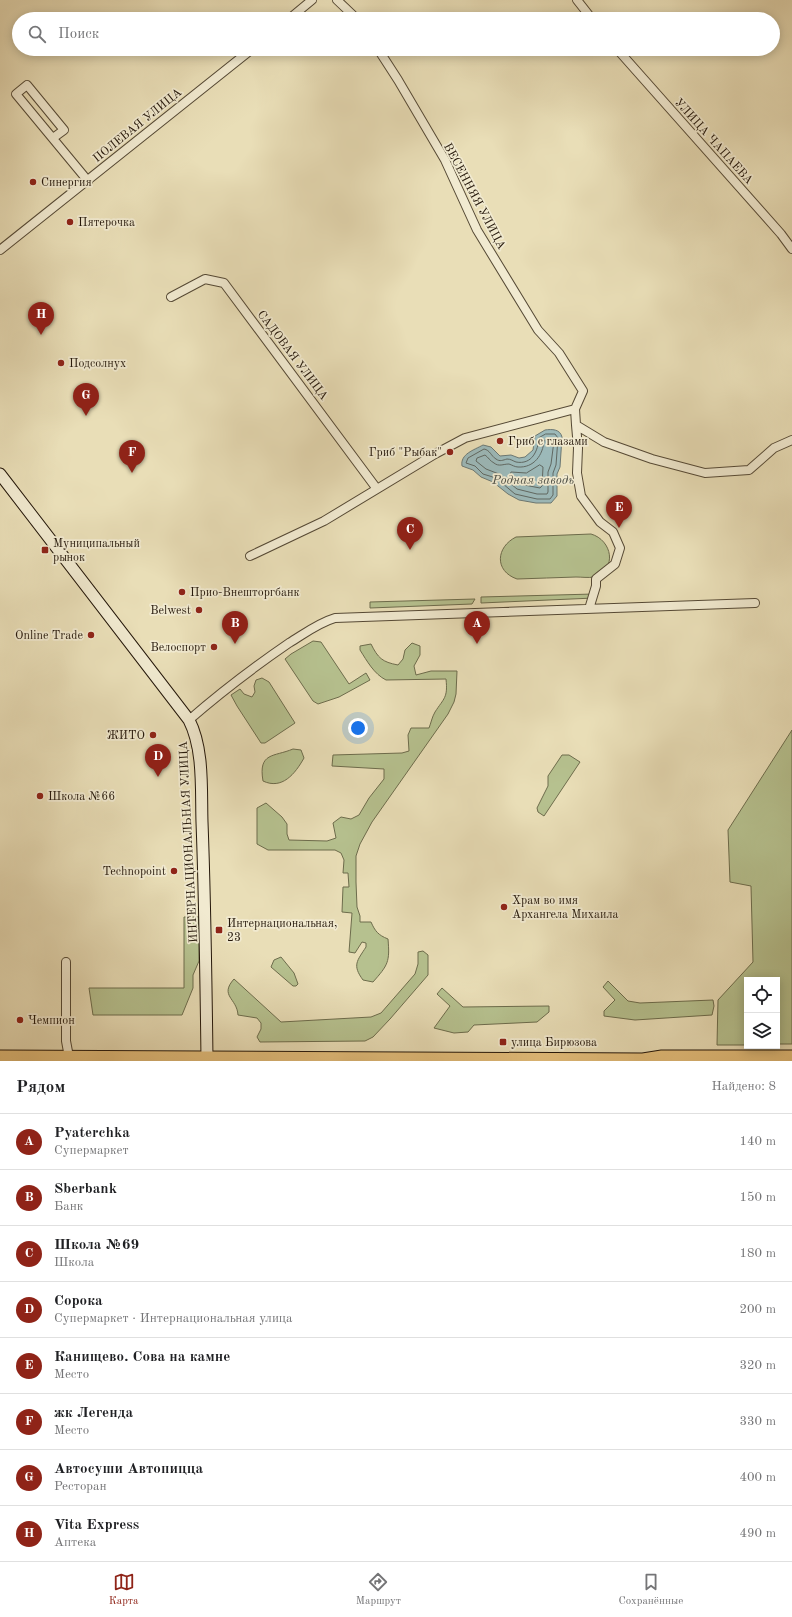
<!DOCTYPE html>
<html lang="ru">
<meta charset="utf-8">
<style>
:root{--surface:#fff;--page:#f2f2f2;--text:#202124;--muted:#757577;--line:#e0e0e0;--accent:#8f2418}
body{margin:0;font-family:"Old Standard TT",serif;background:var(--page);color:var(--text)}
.controls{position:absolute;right:12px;bottom:12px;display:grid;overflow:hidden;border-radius:0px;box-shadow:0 2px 10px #0003}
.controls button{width:36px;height:36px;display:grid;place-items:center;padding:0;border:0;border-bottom:1px solid var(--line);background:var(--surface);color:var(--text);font:20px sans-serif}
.you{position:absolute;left:358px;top:728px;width:14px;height:14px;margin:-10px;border:3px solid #fff;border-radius:50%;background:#1a73e8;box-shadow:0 0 0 6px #1a73e833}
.badge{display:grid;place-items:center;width:26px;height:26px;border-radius:50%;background:var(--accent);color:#fff;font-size:13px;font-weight:700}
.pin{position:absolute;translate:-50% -33px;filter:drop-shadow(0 1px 2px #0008)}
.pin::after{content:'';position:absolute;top:21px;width:14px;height:12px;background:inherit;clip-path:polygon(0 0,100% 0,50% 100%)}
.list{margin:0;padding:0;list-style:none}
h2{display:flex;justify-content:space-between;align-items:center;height:52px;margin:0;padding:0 16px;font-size:17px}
h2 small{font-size:13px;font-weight:400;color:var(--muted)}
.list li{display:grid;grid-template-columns:26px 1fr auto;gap:12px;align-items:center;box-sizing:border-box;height:56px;padding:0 16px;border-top:1px solid var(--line)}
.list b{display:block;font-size:15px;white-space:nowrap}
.list p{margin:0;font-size:13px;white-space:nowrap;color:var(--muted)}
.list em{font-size:13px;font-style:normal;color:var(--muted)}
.icon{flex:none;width:22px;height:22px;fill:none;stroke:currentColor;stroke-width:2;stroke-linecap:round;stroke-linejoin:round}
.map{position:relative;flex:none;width:792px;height:1061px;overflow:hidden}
.search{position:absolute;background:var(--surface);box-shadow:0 2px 10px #0003;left:12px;right:12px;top:12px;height:44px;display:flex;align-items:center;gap:10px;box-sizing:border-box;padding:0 14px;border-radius:22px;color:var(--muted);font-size:15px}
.sheet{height:500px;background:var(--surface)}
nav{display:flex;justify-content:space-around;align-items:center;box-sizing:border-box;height:56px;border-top:1px solid var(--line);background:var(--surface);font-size:11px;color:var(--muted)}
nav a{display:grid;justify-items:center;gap:2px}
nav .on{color:var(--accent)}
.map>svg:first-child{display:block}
.green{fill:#b6c18f;stroke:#6d6c4c}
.water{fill:#9cb9b9;stroke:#6c7873}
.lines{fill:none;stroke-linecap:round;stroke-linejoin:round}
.shore{stroke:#606862;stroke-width:1}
.street-casing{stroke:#554935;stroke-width:10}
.secondary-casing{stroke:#24170a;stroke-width:13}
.primary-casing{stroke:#24170a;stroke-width:15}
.street{stroke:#f1ead0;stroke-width:8}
.secondary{stroke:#f1ead0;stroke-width:11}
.primary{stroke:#e4bf7c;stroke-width:13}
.poi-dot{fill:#8f2418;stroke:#f1ead0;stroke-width:1.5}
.labels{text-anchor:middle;stroke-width:3.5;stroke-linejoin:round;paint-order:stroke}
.street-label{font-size:12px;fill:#24170a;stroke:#f1ead0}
.poi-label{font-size:12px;fill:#24170a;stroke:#f1ead0;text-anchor:start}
.water-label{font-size:13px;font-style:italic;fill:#4e5047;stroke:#f1ead0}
</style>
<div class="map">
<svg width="792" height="1061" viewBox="0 0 792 1061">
<rect width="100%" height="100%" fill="#e9deb7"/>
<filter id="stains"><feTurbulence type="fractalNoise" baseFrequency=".005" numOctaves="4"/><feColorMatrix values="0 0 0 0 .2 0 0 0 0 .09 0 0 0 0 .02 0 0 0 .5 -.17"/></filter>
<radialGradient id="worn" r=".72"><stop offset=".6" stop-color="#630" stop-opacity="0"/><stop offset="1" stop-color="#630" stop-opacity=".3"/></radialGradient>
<path class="green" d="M 591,534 C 612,540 618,569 594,577 C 589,578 581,577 576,577 C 556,578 537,578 517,579 C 494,571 496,547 516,537 Z
M 594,594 L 594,598 L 481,603 L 481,597 Z
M 475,599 L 472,604 L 370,608 L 370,602 Z
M 313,641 L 321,642 L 349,684 L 366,673 L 370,680 L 339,697 L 318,704 L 313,701 L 285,659 L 291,654 Z
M 412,643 L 420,646 L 420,655 L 414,666 L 416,675 L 431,671 L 457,671 L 456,694 L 454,702 L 448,714 L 372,822 L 360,844 L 356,856 L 356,882 L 357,907 L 360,916 L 360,922 L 371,922 C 375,931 378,935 388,939 C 390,962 388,965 373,982 L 363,980 C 352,965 357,961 366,947 L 366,943 L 362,942 L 355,953 L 349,952 L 352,913 L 342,912 L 343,887 L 349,887 L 348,873 L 343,873 L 344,860 L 341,853 L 335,850 L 268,850 L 257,844 L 257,808 L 266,803 L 282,817 L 287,824 L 287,834 L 289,840 L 327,841 L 336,838 L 333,823 L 341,817 L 351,819 L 359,815 L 369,798 L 384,779 L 384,769 L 332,766 L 333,755 L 402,753 L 409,751 L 408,735 L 411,728 L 429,728 C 431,723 432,717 435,712 C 444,698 448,698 446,679 L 386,680 C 374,674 367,661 360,650 L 360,646 L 371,644 C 378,658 382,662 398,665 L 403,659 L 405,650 Z
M 262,678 L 269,682 L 295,723 L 265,743 L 261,743 L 237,706 L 231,695 L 240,689 L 244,694 L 252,697 L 255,692 L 254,686 L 256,680 Z
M 792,730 L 792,1044 L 777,1044 L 777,980 L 747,980 L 747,1045 L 717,1045 L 718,1000 L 753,962 L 751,886 L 730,882 L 728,830 Z
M 293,749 L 301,750 L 304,758 C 295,774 282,790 263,781 C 258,752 274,757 293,749 Z
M 562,755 L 569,755 L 580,762 L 544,816 L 538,812 L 537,808 L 548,786 L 548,776 Z
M 184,917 L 199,917 L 199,961 L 193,975 L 193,988 L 182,1015 L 93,1015 L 89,988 L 184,988 Z
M 423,951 L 428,955 L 428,975 L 390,1019 L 373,1037 L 365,1041 L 260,1042 L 257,1037 L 261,1029 L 261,1023 L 257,1018 L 238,1015 C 237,998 219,996 234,979 L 281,1022 L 371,1017 L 381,1013 L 415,974 L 418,964 L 418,952 Z
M 281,957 L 294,973 L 298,984 L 296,986 L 293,986 L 271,967 L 274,960 Z
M 608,981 L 628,1001 L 640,1003 L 713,1000 L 714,1006 L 712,1015 L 635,1020 L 604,1016 L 604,1011 L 615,1000 L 603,987 Z
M 442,988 L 463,1007 L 549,1006 L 549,1012 L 537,1022 L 474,1025 L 468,1032 L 454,1033 L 434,1028 L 450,1006 L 437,994 Z"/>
<path class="water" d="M 545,430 C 552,429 560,429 562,437 L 560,467 L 557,474 L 557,496 L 551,503 L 536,503 L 519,500 L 508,494 L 493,482 L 481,477 L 473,470 L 462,466 C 460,454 474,450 483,445 L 491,447 L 500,456 L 511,455 L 519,458 L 525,457 L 533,450 L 535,436 Z"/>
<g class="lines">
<path class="shore" d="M 546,434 L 555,434 L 558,438 L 556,465 L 553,473 L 553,495 L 550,499 L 537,499 L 515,494 L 496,478 L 483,474 L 475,466 L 466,463 L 468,458 L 484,449 C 490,450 491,456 496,459 C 500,462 503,460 507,459 C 511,459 513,461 516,462 C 532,465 538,451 539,438 Z
M 547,439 L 552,439 L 554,441 L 551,464 L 548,472 L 548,492 L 547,494 L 537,494 L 517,489 L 499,474 L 486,469 L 476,461 L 477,458 L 485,455 C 488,457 490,461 494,463 C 499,467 503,464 509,464 C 512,465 515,467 518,467 C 534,468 543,455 544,441 Z
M 540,465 L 543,467 L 542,486 L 540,488 L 519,484 L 510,475 L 511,472 L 526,473 Z"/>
<defs>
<path id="street" d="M 337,0 L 357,19
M 577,0 L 592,19
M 289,19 L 312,0
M 617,49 L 781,234 L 792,249
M 53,138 L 64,130 L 27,85 L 16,94 L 88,181
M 0,250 L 252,49
M 171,297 L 205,279 L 224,283 L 377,489
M 575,409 L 576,425 L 604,442 L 652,459 L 705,473 L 749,470 L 774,448 L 792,440
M 576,425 L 578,448 L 577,473 L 581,496 L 600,522 L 613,532 L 620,548 L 615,564 L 596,579 L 596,586 L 589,609
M 250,556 L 324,521 L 435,454 L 465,438 L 575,409 L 583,391 L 559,353 L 538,330 L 477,230 L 445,160 L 398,80 L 378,49
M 189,720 C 221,692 254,667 289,643 C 304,634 318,623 335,618 L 755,603
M 66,962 L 66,1041 L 69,1057"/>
<path id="secondary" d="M 0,474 L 189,720 C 204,749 201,790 202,822 C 205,900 206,979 207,1058"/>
<path id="primary" d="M 0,1057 L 643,1060 L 662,1057 L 792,1057"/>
</defs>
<use href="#street" class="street-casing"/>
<use href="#secondary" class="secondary-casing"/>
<use href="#primary" class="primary-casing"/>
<use href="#street" class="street"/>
<use href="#secondary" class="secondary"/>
<use href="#primary" class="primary"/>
</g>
<g class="poi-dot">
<circle cx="33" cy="182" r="4"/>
<circle cx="70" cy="222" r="4"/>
<circle cx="61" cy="363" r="4"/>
<circle cx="500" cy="441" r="4"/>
<circle cx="450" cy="452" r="4"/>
<rect x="41" y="546" width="8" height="8" rx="2"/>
<circle cx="182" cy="592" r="4"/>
<circle cx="199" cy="610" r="4"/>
<circle cx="91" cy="635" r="4"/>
<circle cx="214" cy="647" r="4"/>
<circle cx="153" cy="735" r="4"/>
<circle cx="40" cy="796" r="4"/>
<circle cx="174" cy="871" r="4"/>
<circle cx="504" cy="907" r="4"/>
<rect x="215" y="926" width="8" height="8" rx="2"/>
<circle cx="20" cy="1020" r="4"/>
<rect x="499" y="1038" width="8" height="8" rx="2"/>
</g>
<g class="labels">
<g class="street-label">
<text transform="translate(137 125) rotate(-39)" y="4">ПОЛЕВАЯ УЛИЦА</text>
<text transform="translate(714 141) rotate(48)" y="4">УЛИЦА ЧАПАЕВА</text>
<text transform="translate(475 196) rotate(62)" y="4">ВЕСЕННЯЯ УЛИЦА</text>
<text transform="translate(293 355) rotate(53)" y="4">САДОВАЯ УЛИЦА</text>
<text transform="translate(188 842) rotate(-93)" y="4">ИНТЕРНАЦИОНАЛЬНАЯ УЛИЦА</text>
</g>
<g class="poi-label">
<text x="41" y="186">Синергия</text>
<text x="78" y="226">Пятерочка</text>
<text x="69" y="367">Подсолнух</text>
<text x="508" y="445">Гриб с глазами</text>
<text x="442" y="456" text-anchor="end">Гриб "Рыбак"</text>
<text x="53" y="547">Муниципальный<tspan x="53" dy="14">рынок</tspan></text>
<text x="190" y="596">Прио-Внешторгбанк</text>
<text x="191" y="614" text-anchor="end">Belwest</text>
<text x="83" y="639" text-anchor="end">Online Trade</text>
<text x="206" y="651" text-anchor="end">Велоспорт</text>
<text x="145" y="739" text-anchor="end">ЖИТО</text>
<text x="48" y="800">Школа №66</text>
<text x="166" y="875" text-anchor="end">Technopoint</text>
<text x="512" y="904">Храм во имя<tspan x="512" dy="14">Архангела Михаила</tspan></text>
<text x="227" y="927">Интернациональная,<tspan x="227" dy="14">23</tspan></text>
<text x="28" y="1024">Чемпион</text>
<text x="511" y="1046">улица Бирюзова</text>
</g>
<g class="water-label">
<text x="533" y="484">Родная заводь</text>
</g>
</g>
<rect width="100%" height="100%" filter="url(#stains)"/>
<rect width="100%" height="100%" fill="url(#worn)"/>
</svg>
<div class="controls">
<button><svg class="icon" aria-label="locate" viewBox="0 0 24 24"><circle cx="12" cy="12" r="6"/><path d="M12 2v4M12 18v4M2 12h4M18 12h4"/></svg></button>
<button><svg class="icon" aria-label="layers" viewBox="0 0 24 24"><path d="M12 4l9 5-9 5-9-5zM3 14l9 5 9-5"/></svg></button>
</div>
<div class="you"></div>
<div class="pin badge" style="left:477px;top:644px">A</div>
<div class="pin badge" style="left:235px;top:644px">B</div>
<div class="pin badge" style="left:410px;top:550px">C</div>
<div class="pin badge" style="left:158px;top:777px">D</div>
<div class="pin badge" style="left:619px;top:528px">E</div>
<div class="pin badge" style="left:132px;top:473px">F</div>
<div class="pin badge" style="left:86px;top:416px">G</div>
<div class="pin badge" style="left:41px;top:335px">H</div>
<div class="search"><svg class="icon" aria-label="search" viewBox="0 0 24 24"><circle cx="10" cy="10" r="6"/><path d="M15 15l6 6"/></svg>Поиск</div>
</div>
<section class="sheet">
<h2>Рядом<small>Найдено: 8</small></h2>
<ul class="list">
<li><span class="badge">A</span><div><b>Pyaterchka</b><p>Супермаркет</p></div><em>140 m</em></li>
<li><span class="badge">B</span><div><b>Sberbank</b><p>Банк</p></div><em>150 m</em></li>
<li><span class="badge">C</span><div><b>Школа №69</b><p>Школа</p></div><em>180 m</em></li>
<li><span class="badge">D</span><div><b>Сорока</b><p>Супермаркет · Интернациональная улица</p></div><em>200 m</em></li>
<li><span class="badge">E</span><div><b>Канищево. Сова на камне</b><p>Место</p></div><em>320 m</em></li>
<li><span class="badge">F</span><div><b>жк Легенда</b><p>Место</p></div><em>330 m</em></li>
<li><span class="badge">G</span><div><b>Автосуши Автопицца</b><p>Ресторан</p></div><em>400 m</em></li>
<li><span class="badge">H</span><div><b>Vita Express</b><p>Аптека</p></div><em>490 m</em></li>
</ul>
</section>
<nav>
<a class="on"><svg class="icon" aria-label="map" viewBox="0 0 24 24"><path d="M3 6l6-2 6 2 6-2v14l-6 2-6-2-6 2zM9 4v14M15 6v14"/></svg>Карта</a>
<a><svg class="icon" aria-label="directions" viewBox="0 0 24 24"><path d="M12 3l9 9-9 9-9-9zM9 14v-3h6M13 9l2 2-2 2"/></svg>Маршрут</a>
<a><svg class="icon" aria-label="saved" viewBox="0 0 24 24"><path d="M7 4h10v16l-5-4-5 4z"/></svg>Сохранённые</a>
</nav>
